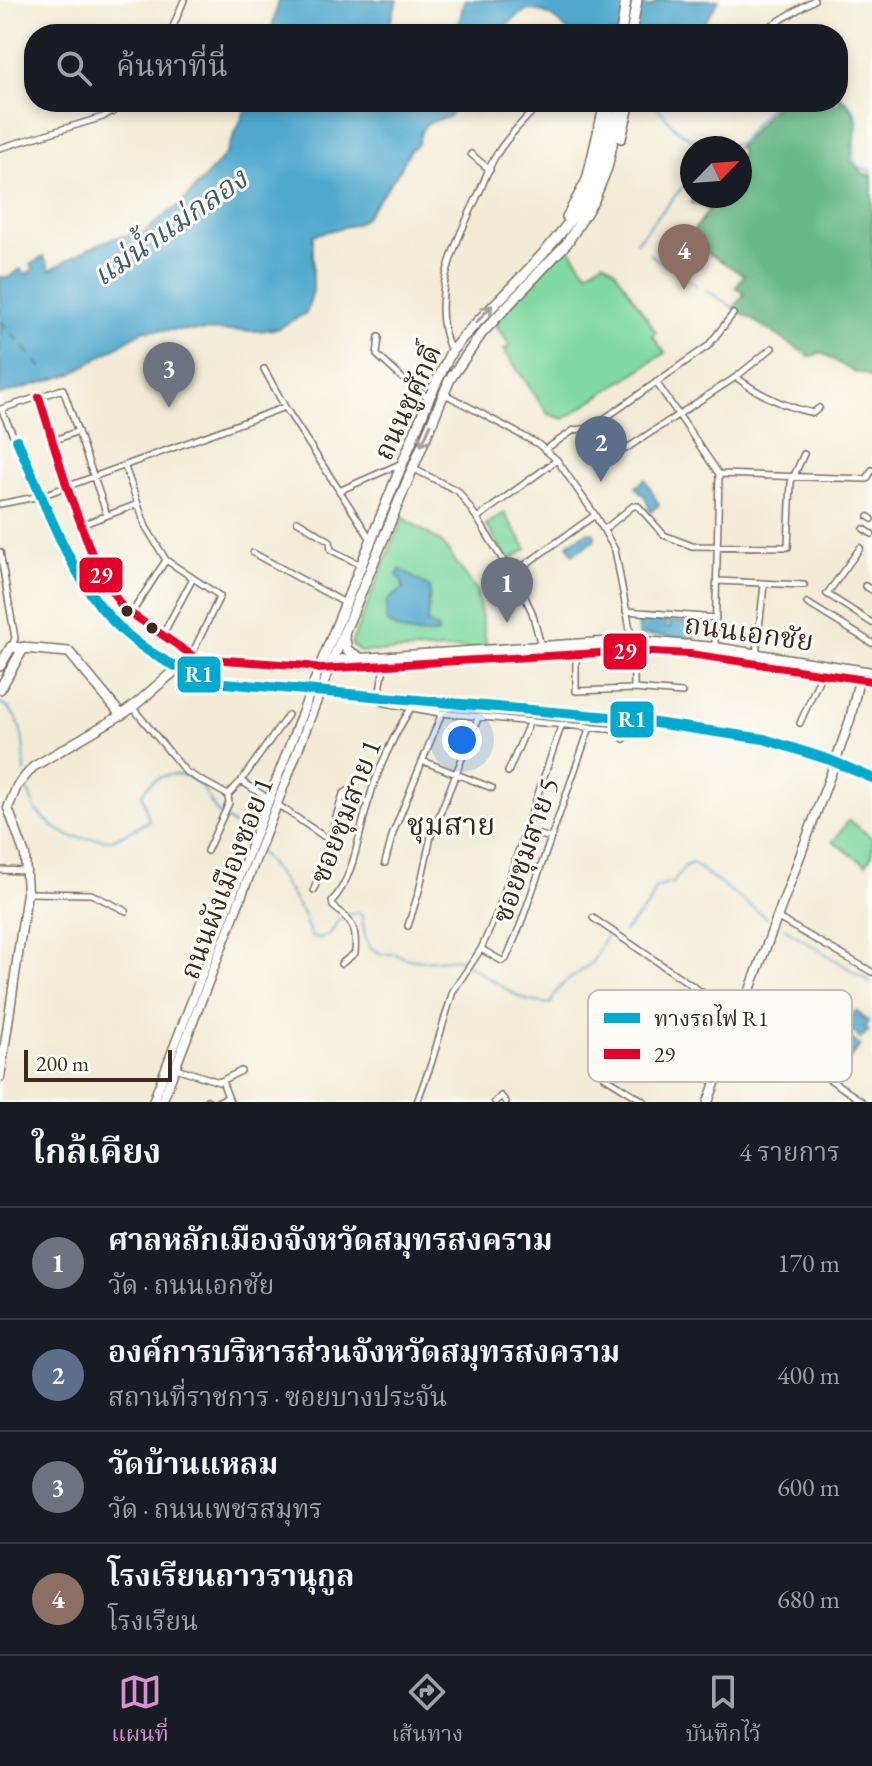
<!DOCTYPE html>
<html lang="th">
<meta charset="utf-8">
<style>
:root{--surface:#171b24;--page:#242831;--text:#f1f3f6;--muted:#9ea1a6;--line:#363941;--accent:#d690ce}
body{margin:0;font-family:"EB Garamond","Noto Serif Thai",serif;background:var(--page);color:var(--text)}
.compass{position:absolute;left:680px;top:136px;width:72px;height:72px;border-radius:50%;background:var(--surface);box-shadow:0 4px 12px #0003;rotate:65deg}
.scale{position:absolute;left:24px;bottom:20px;width:148px;box-sizing:border-box;padding-left:8px;border:4px solid #3b2a1e;border-top:0;font-size:22px;line-height:28px;white-space:nowrap;color:#3b2a1e;-webkit-text-stroke:6px #fdfcf7;paint-order:stroke}
.you{position:absolute;left:462px;top:740px;width:28px;height:28px;margin:-20px;border:6px solid #fff;border-radius:50%;background:#1a73e8;box-shadow:0 0 0 12px #1a73e833}
.badge{display:grid;place-items:center;width:52px;height:52px;border-radius:50%;background:var(--accent);color:#fff;font-size:26px;font-weight:700}
.pin{position:absolute;translate:-50% -66px;filter:drop-shadow(0 2px 4px #0008)}
.pin::after{content:'';position:absolute;top:42px;width:28px;height:24px;background:inherit;clip-path:polygon(0 0,100% 0,50% 100%)}
.list{margin:0;padding:0;list-style:none}
h2{display:flex;justify-content:space-between;align-items:center;height:104px;margin:0;padding:0 32px;font-size:34px}
h2 small{font-size:26px;font-weight:400;color:var(--muted)}
.list li{display:grid;grid-template-columns:52px 1fr auto;gap:24px;align-items:center;box-sizing:border-box;height:112px;padding:0 32px;border-top:2px solid var(--line)}
.list b{display:block;font-size:30px;white-space:nowrap}
.list p{margin:0;font-size:26px;white-space:nowrap;color:var(--muted)}
.list em{font-size:26px;font-style:normal;color:var(--muted)}
.icon{flex:none;width:44px;height:44px;fill:none;stroke:currentColor;stroke-width:2;stroke-linecap:round;stroke-linejoin:round}
.map{position:relative;flex:none;width:872px;height:1102px;overflow:hidden}
.search{position:absolute;background:var(--surface);box-shadow:0 4px 12px #0003;left:24px;right:24px;top:24px;height:88px;display:flex;align-items:center;gap:20px;box-sizing:border-box;padding:0 28px;border-radius:32px;color:var(--muted);font-size:30px}
.sheet{height:552px;background:var(--surface)}
nav{display:flex;justify-content:space-around;align-items:center;box-sizing:border-box;height:112px;border-top:2px solid var(--line);background:var(--surface);font-size:22px;color:var(--muted)}
nav a{display:grid;justify-items:center;gap:4px}
nav .on{color:var(--accent)}
.map>svg:first-child{display:block}
.green{fill:#7fd9a0;stroke:#5d825f;stroke-width:2}
.forest{fill:#67b986;stroke:#517252;stroke-width:2}
.water{fill:#4fa9cd;stroke:#456a76;stroke-width:2}
.lines{fill:none;stroke-linecap:round;stroke-linejoin:round}
.stream{stroke:#4fa9cd;stroke-width:2}
.ferry{stroke:#435d64;stroke-width:2;stroke-dasharray:10 8;stroke-linecap:butt}
.street-casing{stroke:#7b6e5e;stroke-width:8}
.secondary-casing{stroke:#7b6e5e;stroke-width:11}
.primary-casing{stroke:#7b6e5e;stroke-width:12}
.street{stroke:#fff;stroke-width:5}
.secondary{stroke:#fff;stroke-width:8}
.primary{stroke:#fff;stroke-width:9}
.bus-1-casing{stroke:#fdfcf7;stroke-width:14}
.bus-1{stroke:#e4002b;stroke-width:8}
.rail-1-casing{stroke:#fdfcf7;stroke-width:16}
.rail-1{stroke:#00a9ce;stroke-width:10}
.oneway{stroke:#a79f9a}
.bus-dot{fill:#3b2a1e;stroke:#fdfcf7;stroke-width:3}
.labels{text-anchor:middle;stroke-width:6;stroke-linejoin:round;paint-order:stroke}
.street-label{font-size:28px;fill:#3b2a1e;stroke:#fdfcf7}
.water-label{font-size:30px;font-style:italic;fill:#435d64;stroke:#fdfcf7}
.neighbourhood-label{font-size:30px;fill:#3b2a1e;stroke:#fdfcf7}
.key{fill:#fdfcf7;stroke:#c3bdb6;stroke-width:2}
.key-label{font-size:22px;fill:#3b2a1e}
.line-badge{stroke:#fdfcf7;stroke-width:3}
.badge-label{font-size:22px;text-anchor:middle;font-weight:bold;fill:#fff}
</style>
<div class="map">
<svg width="872" height="1102" viewBox="0 0 872 1102">
<rect width="100%" height="100%" fill="#fdfcf7"/>
<filter id="ink" filterUnits="userSpaceOnUse"><feTurbulence type="fractalNoise" baseFrequency=".0125" numOctaves="2"/><feDisplacementMap in="SourceGraphic" scale="16" xChannelSelector="R" yChannelSelector="G"/><feConvolveMatrix kernelMatrix="1 2 1 2 8 2 1 2 1" color-interpolation-filters="sRGB"/></filter>
<filter id="wash" filterUnits="userSpaceOnUse"><feTurbulence type="fractalNoise" baseFrequency=".006" numOctaves="4" result="noise"/><feDisplacementMap in="SourceGraphic" scale="32" xChannelSelector="R" yChannelSelector="G"/><feGaussianBlur stdDeviation="1.8" result="paint"/><feColorMatrix in="noise" values="0 0 0 0 0 0 0 0 0 0 0 0 0 0 0 0 0 1.4 0 .05"/><feComposite in="paint" operator="in"/></filter>
<g filter="url(#wash)">
<rect width="100%" height="100%" fill="#f3ebd5"/>
<path class="green" d="M 566,244 L 587,272 L 604,261 L 615,270 L 656,332 L 652,335 L 665,353 L 564,419 L 548,414 L 504,350 L 510,345 L 493,322 Z
M 504,513 L 527,549 L 509,560 L 486,525 Z
M 403,517 L 442,543 L 477,591 L 487,648 L 360,652 L 351,644 Z
M 849,820 L 872,838 L 872,855 L 866,864 L 833,842 Z"/>
<path class="forest" d="M 838,97 C 869,117 850,133 851,161 L 864,174 L 872,175 L 872,378 L 862,373 L 855,373 L 821,352 L 811,357 L 734,308 L 744,294 L 736,287 L 744,275 L 691,243 L 694,238 L 690,235 L 709,210 L 691,203 L 694,196 L 740,196 L 740,148 L 735,148 L 742,144 L 776,104 L 838,102 Z"/>
<path class="water" d="M 279,0 L 397,0 L 387,34 L 270,34 Z
M 464,0 L 629,0 L 649,8 L 660,0 L 719,0 L 697,34 L 571,34 C 543,5 524,0 501,34 L 457,34 Z
M 249,102 L 461,102 L 448,117 L 427,123 L 421,132 L 418,144 L 410,150 L 401,168 L 366,216 L 356,224 L 313,235 L 313,291 L 306,313 L 279,328 L 260,331 L 145,330 L 72,374 L 0,395 L 0,277 L 10,277 L 20,269 L 25,274 L 34,269 L 31,264 L 44,257 L 50,270 C 77,256 110,232 141,234 L 182,203 L 226,154 Z
M 645,479 L 659,505 L 650,512 L 646,498 L 636,487 Z
M 593,532 L 595,536 L 594,541 L 573,554 L 568,546 L 569,543 L 586,533 Z
M 400,569 L 430,588 L 427,623 L 438,629 L 438,633 C 422,637 397,633 386,621 L 387,601 L 403,589 L 402,582 L 397,575 Z
M 639,619 L 666,621 L 665,628 L 670,628 L 669,621 L 696,623 L 695,638 L 638,635 Z
M 856,1011 L 869,1022 L 865,1027 L 869,1030 L 860,1039 L 846,1023 Z
M 841,1029 L 860,1046 L 841,1070 L 822,1056 L 827,1049 L 839,1056 L 842,1049 L 832,1041 Z"/>
<g class="lines">
<path class="stream" d="M 838,94 C 872,119 851,129 854,161 L 859,168 L 872,171
M 653,102 C 674,128 685,141 718,148
M 720,148 L 740,142 L 773,102
M 636,242 L 692,176
M 649,254 L 696,285
M 706,290 L 733,307
M 0,703 C 25,715 24,748 25,772
M 25,783 L 36,811 L 55,828 L 71,837 L 113,840 L 149,821 L 142,794 C 155,769 189,768 205,792 C 210,799 212,807 219,814 C 229,823 241,827 249,838
M 260,852 L 281,879 L 303,914 L 311,937 C 325,940 333,934 337,921 L 342,918
M 348,915 L 358,912 L 362,916 L 365,937 L 370,947 L 381,954 L 396,954 L 408,959 L 423,961 L 457,958 L 514,994 L 530,1001 L 551,1004 C 558,981 575,978 591,963 C 599,956 598,944 607,936
M 784,928 L 872,983
M 624,932 L 651,902 L 655,888 L 673,883 L 685,866 L 692,863 L 767,918"/>
<path class="ferry" d="M 0,320 L 42,368"/>
</g>
</g>
<g filter="url(#ink)">
<g class="lines">
<defs>
<path id="street" d="M 170,34 L 184,0
M 757,34 L 814,0
M 102,102 L 113,112
M 0,148 L 103,117 L 126,102
M 471,154 L 490,170
M 379,337 L 377,355 L 414,389 L 429,398
M 451,351 C 427,298 456,242 479,193 C 485,180 489,165 497,154 C 508,135 527,118 541,102
M 264,369 L 285,407 L 370,538
M 736,377 C 758,394 786,407 813,413 L 819,408
M 656,382 L 719,474 L 715,646
M 445,394 L 538,444 L 557,460 L 595,515 L 615,550 L 632,640
M 39,397 L 67,487 L 107,587 L 123,608 L 194,657
M 591,428 L 612,448 L 624,450 L 736,377 L 772,348
M 13,435 L 1,409 L 63,389 L 107,515
M 53,441 L 78,431
M 546,449 L 574,430 L 591,428 L 708,346 L 733,314
M 125,467 L 146,527 L 166,560 L 220,596 L 191,656
M 412,468 L 458,491 L 477,518 L 523,593 L 532,612 L 544,657
M 719,474 L 867,479 L 872,470
M 339,491 L 400,464
M 0,504 L 41,496 L 285,407
M 869,517 L 872,519
M 477,518 L 557,460
M 297,521 L 330,541 L 331,550 L 361,565
M 81,525 L 138,504
M 605,529 L 633,506 L 638,506 L 664,535 L 692,546 L 788,547 L 791,482 L 804,454
M 864,529 L 872,534
M 860,548 L 827,594 L 872,623
M 0,552 L 15,638 L 12,646
M 253,553 L 345,603
M 512,574 L 595,515
M 717,581 L 804,585
M 865,586 L 872,590
M 807,603 L 872,643
M 626,611 L 716,618
M 131,614 L 166,560
M 162,636 L 193,578
M 634,651 L 634,689
M 576,654 L 576,691 L 634,689 L 682,693
M 756,654 L 764,585
M 384,666 L 379,697 L 379,701 L 385,703 L 440,713 L 617,730 L 624,739
M 133,708 L 186,772 L 228,795
M 800,723 L 822,673
M 423,761 L 492,788
M 508,772 L 530,721
M 241,781 L 269,799
M 278,805 L 329,840
M 526,831 L 551,838
M 207,851 L 229,803 L 228,795 L 241,781 L 288,715
M 385,863 L 393,833 L 442,713
M 0,870 L 26,871
M 314,890 L 343,794 L 349,790 L 368,803
M 27,893 L 91,894 L 126,911
M 593,918 L 863,1102
M 778,918 L 872,972
M 408,926 L 419,891 L 431,836 L 479,716
M 481,949 L 502,961 L 506,959 L 520,926 L 590,727
M 341,964 L 355,953 C 357,927 353,922 333,906 L 332,901 C 355,876 358,835 368,803 C 378,769 392,738 411,708
M 176,1068 L 219,1082 L 241,1071
M 605,1077 L 645,1102
M 222,1081 L 230,1102
M 207,1100 L 211,1102
M 217,1102 L 228,1097
M 417,1102 L 431,1064 L 453,991 L 481,949 L 497,913 L 562,724
M 495,1102 L 501,1096 L 506,1102"/>
<path id="secondary" d="M 332,660 L 632,640 L 715,647 L 872,672
M 0,1078 L 27,893 L 25,855 L 8,808 L 17,786 L 33,767 L 121,715
M 153,1102 L 319,669
M 162,1102 L 329,669 L 634,651 L 690,654 L 872,681
M 708,1102 L 833,768 L 850,720 L 859,679"/>
<path id="primary" d="M 621,34 L 626,0
M 631,34 L 637,0
M 621,138 L 630,102
M 567,217 L 587,180 L 604,107
M 344,635 L 347,650 L 362,659
M 0,666 L 11,647 L 69,652 L 121,715 C 142,703 177,663 196,658 L 329,669 L 450,379 L 482,333 L 567,243 L 594,200 L 607,168 L 621,102
M 319,669 L 429,398 L 451,352 L 463,337 C 502,295 567,238 591,186 C 603,160 607,130 611,102
M 0,689 L 24,647"/>
</defs>
<use href="#street" class="street-casing"/>
<use href="#secondary" class="secondary-casing"/>
<use href="#primary" class="primary-casing"/>
<use href="#street" class="street"/>
<use href="#secondary" class="secondary"/>
<use href="#primary" class="primary"/>
<defs>
<path id="bus-1" d="M 39,397 L 67,487 L 98,570 L 123,608 L 196,658 L 309,666 L 319,669 L 634,651 L 690,654 L 872,681"/>
</defs>
<use href="#bus-1" class="bus-1-casing"/>
<use href="#bus-1" class="bus-1"/>
<defs>
<path id="rail-1" d="M 17,440 C 67,552 91,650 224,683 L 621,718 L 764,739 L 830,760 L 872,778"/>
</defs>
<use href="#rail-1" class="rail-1-casing"/>
<use href="#rail-1" class="rail-1"/>
</g>
<defs><path id="oneway-shaft" d="M-6 0H5M1.5-3L5.5 0L1.5 3" fill="none" stroke-width="1.6" stroke-linecap="round" stroke-linejoin="round" transform="scale(2)"/></defs>
<g class="oneway">
<use href="#oneway-shaft" transform="translate(484 314) rotate(-47)"/>
<use href="#oneway-shaft" transform="translate(426 435) rotate(114)"/>
</g>
</g>
<g class="bus-dot">
<circle cx="127" cy="611" r="7"/>
<circle cx="152" cy="628" r="7"/>
</g>
<g class="labels">
<g class="street-label">
<text transform="translate(407 402) rotate(-65)" y="10">ถนนชูศักดิ์</text>
<text transform="translate(749 632) rotate(8)" y="10">ถนนเอกชัย</text>
<text transform="translate(345 811) rotate(-69)" y="10">ซอยชุมสาย 1</text>
<text transform="translate(525 850) rotate(-71)" y="10">ซอยชุมสาย 5</text>
<text transform="translate(226 878) rotate(-69)" y="10">ถนนผังเมืองซอย 1</text>
</g>
<g class="water-label">
<text transform="translate(170 227) rotate(-35)" y="10">แม่น้ำแม่กลอง</text>
</g>
<g class="neighbourhood-label">
<text x="451" y="835">ชุมสาย</text>
</g>
</g>
<rect x="588" y="990" width="264" height="92" rx="12" class="key"/>
<rect x="604" y="1013" width="36" height="10" fill="#00a9ce"/>
<rect x="604" y="1049" width="36" height="10" fill="#e4002b"/>
<g class="key-label">
<text x="654" y="1026">ทางรถไฟ R1</text>
<text x="654" y="1062">29</text>
</g>
<g class="line-badge">
<rect x="78" y="556" width="46" height="38" rx="8" fill="#e4002b"/>
<rect x="602" y="632" width="46" height="39" rx="8" fill="#e4002b"/>
<rect x="176" y="655" width="46" height="39" rx="8" fill="#00a9ce"/>
<rect x="609" y="700" width="46" height="39" rx="8" fill="#00a9ce"/>
</g>
<g class="badge-label">
<text x="101" y="583">29</text>
<text x="625" y="659">29</text>
<text x="199" y="682">R1</text>
<text x="632" y="727">R1</text>
</g>
</svg>
<svg class="compass" viewBox="-18 -18 36 36"><path d="M0-13l5 13h-10z" fill="#e53935"/><path d="M0 13l5-13h-10z" fill="#9ea1a6"/></svg>
<div class="scale">200 m</div>
<div class="you"></div>
<div class="pin badge" style="left:507px;top:623px;background:#6b7280">1</div>
<div class="pin badge" style="left:601px;top:482px;background:#5c6f8a">2</div>
<div class="pin badge" style="left:169px;top:408px;background:#6b7280">3</div>
<div class="pin badge" style="left:684px;top:290px;background:#8d6e63">4</div>
<div class="search"><svg class="icon" aria-label="search" viewBox="0 0 24 24"><circle cx="10" cy="10" r="6"/><path d="M15 15l6 6"/></svg>ค้นหาที่นี่</div>
</div>
<section class="sheet">
<h2>ใกล้เคียง<small>4 รายการ</small></h2>
<ul class="list">
<li><span class="badge" style="background:#6b7280">1</span><div><b>ศาลหลักเมืองจังหวัดสมุทรสงคราม</b><p>วัด · ถนนเอกชัย</p></div><em>170 m</em></li>
<li><span class="badge" style="background:#5c6f8a">2</span><div><b>องค์การบริหารส่วนจังหวัดสมุทรสงคราม</b><p>สถานที่ราชการ · ซอยบางประจัน</p></div><em>400 m</em></li>
<li><span class="badge" style="background:#6b7280">3</span><div><b>วัดบ้านแหลม</b><p>วัด · ถนนเพชรสมุทร</p></div><em>600 m</em></li>
<li><span class="badge" style="background:#8d6e63">4</span><div><b>โรงเรียนถาวรานุกูล</b><p>โรงเรียน</p></div><em>680 m</em></li>
</ul>
</section>
<nav>
<a class="on"><svg class="icon" aria-label="map" viewBox="0 0 24 24"><path d="M3 6l6-2 6 2 6-2v14l-6 2-6-2-6 2zM9 4v14M15 6v14"/></svg>แผนที่</a>
<a><svg class="icon" aria-label="directions" viewBox="0 0 24 24"><path d="M12 3l9 9-9 9-9-9zM9 14v-3h6M13 9l2 2-2 2"/></svg>เส้นทาง</a>
<a><svg class="icon" aria-label="saved" viewBox="0 0 24 24"><path d="M7 4h10v16l-5-4-5 4z"/></svg>บันทึกไว้</a>
</nav>
